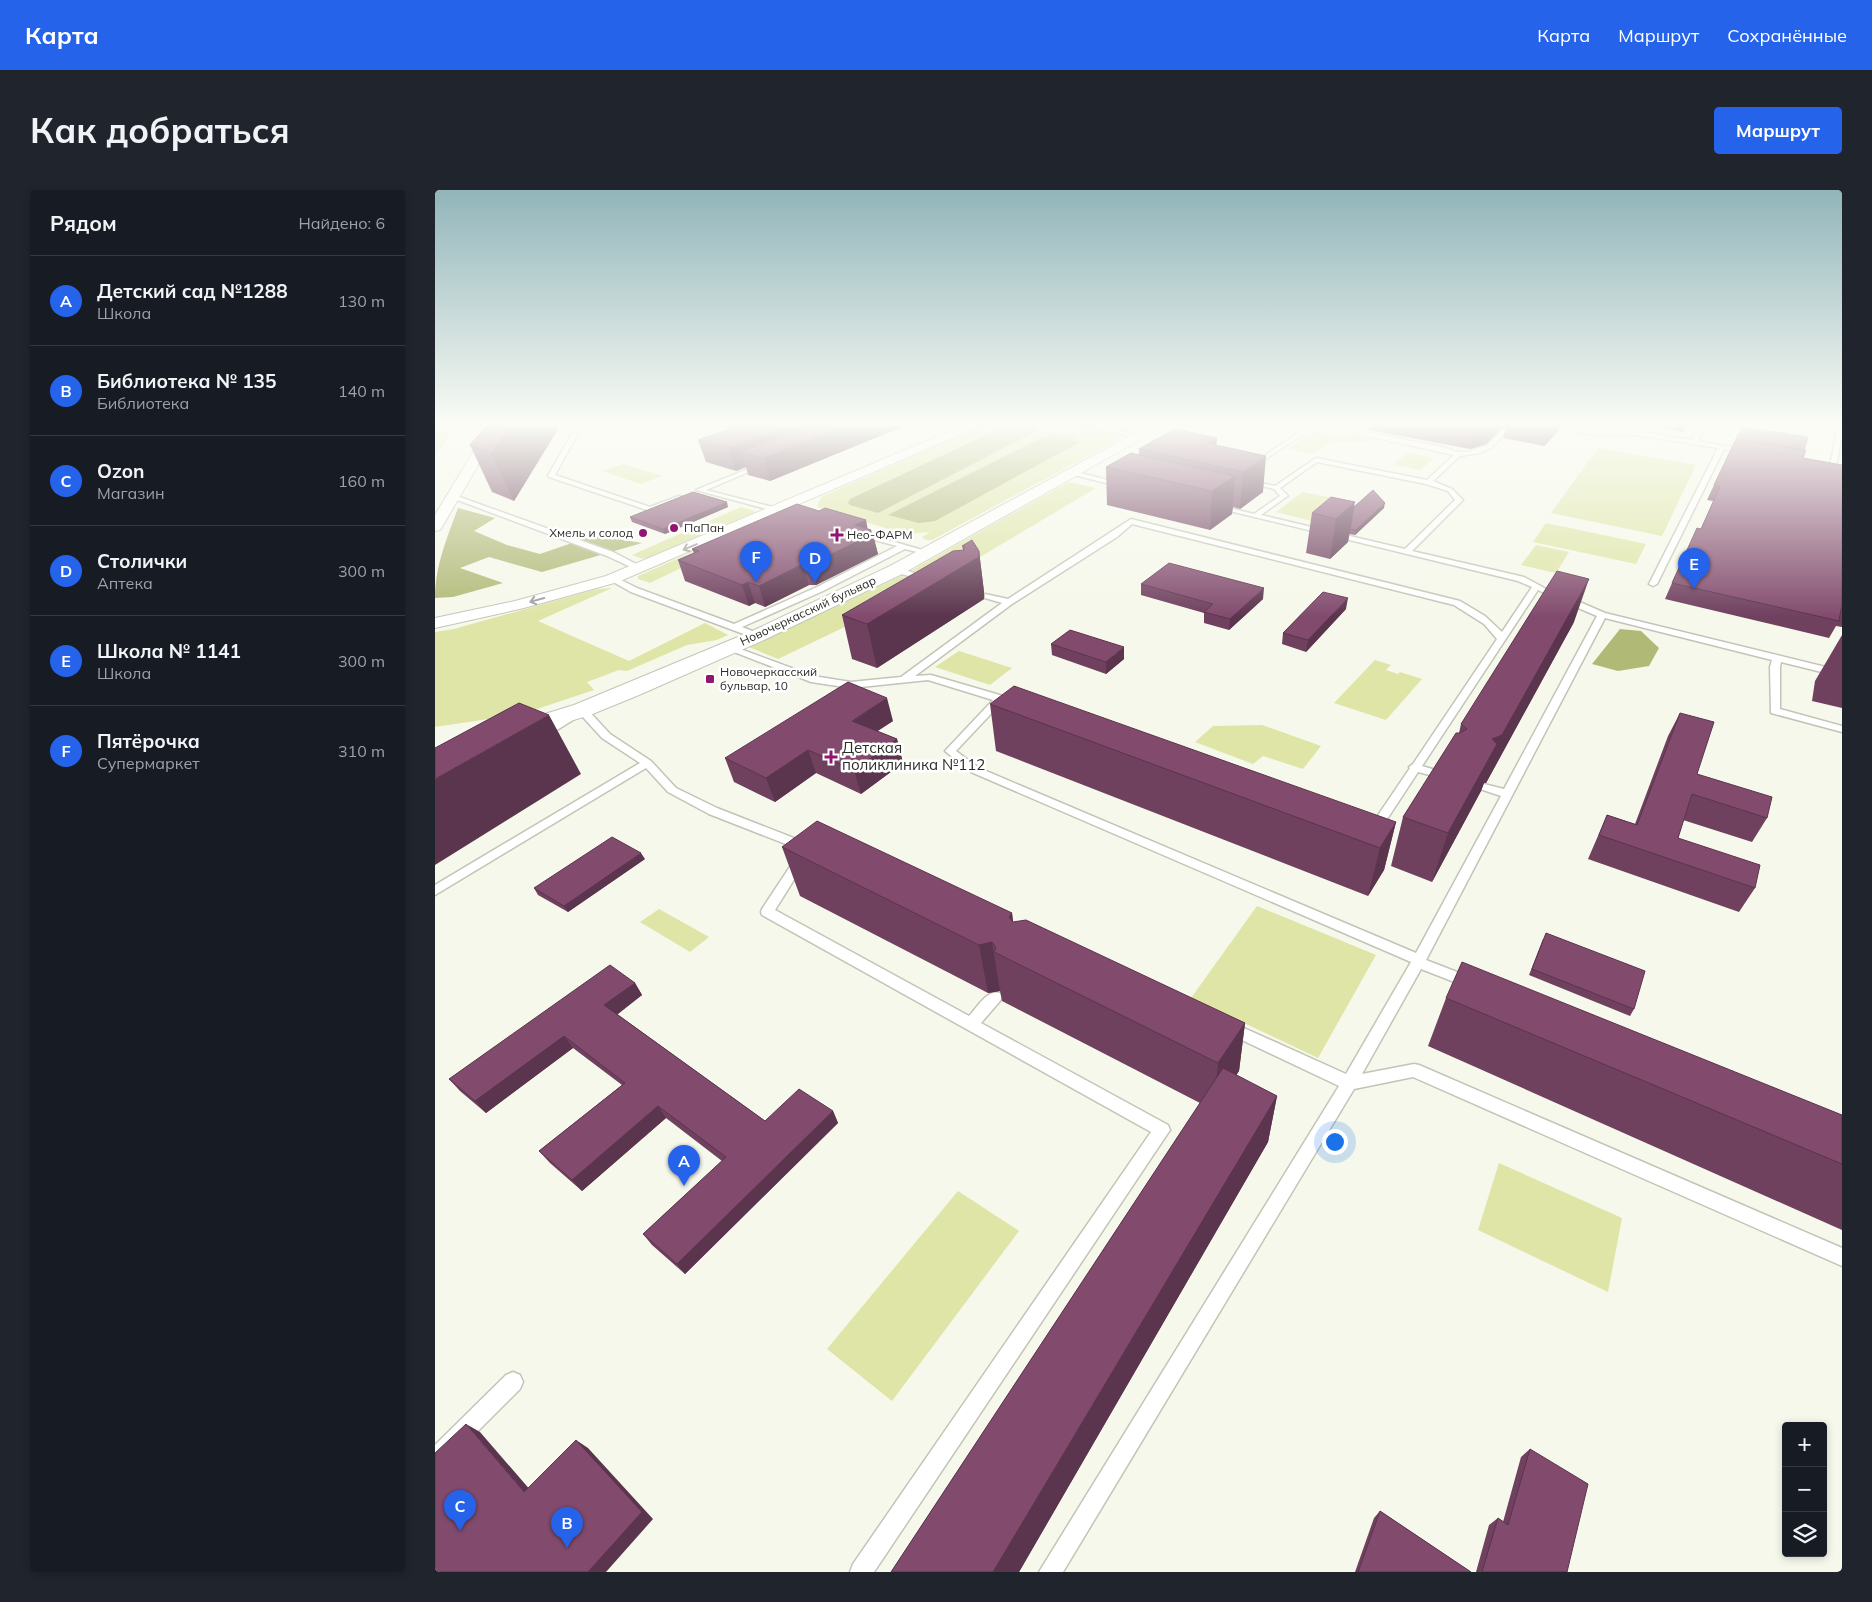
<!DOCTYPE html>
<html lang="ru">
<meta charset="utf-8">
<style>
:root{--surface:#171b24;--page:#20242c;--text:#f1f3f6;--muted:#9ea1a6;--line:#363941;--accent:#2563eb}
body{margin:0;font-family:Mulish,sans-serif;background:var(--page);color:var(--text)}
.controls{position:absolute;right:15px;bottom:15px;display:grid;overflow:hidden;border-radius:5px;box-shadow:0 2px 8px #0003}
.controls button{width:45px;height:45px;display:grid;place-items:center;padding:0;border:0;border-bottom:1px solid var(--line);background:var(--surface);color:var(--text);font:25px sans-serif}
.you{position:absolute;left:899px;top:951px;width:18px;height:18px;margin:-12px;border:4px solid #fff;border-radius:50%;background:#1a73e8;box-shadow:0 0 0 8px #1a73e833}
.badge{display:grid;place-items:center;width:32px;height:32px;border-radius:50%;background:var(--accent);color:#fff;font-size:16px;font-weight:700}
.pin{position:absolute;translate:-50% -41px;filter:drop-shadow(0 1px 2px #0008)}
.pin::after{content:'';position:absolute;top:26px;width:18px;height:15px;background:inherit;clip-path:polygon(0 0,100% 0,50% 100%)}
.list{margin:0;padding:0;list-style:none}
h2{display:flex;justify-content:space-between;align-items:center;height:65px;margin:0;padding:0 20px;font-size:21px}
h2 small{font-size:16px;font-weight:400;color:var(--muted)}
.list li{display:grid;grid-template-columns:32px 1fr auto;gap:15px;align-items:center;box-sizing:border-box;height:90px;padding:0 20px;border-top:1px solid var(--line)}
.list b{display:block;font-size:19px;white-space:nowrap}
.list p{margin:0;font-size:16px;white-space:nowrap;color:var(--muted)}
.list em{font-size:16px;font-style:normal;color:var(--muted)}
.icon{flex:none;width:28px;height:28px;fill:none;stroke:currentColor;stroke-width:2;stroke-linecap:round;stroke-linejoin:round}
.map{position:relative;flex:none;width:1407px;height:1382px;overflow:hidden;border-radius:5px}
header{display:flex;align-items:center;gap:30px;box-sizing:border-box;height:70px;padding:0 25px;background:var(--accent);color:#fff}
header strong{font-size:24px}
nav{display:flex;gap:28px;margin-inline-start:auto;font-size:18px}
.intro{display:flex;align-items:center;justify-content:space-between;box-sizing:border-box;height:120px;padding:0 30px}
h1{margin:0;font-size:35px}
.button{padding:12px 22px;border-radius:5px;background:var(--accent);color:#fff;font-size:18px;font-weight:700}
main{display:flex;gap:30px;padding:0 30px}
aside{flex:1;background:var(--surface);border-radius:5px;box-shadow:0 2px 8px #0003}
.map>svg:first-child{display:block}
.green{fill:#dee5a6}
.forest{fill:#b1b977}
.water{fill:#aeb674}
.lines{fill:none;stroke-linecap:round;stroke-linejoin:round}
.service-casing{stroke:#c3c4b8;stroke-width:3}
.minor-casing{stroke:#c3c4b8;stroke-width:2}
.tertiary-casing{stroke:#c3c4b8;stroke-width:2}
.service{fill:#fff;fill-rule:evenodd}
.minor{fill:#fff;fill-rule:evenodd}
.tertiary{fill:#fff;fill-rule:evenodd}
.wall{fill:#70405f}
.shaded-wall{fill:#5b344d}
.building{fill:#824b6e;stroke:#5b344d}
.oneway{stroke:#a0a09e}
.poi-dot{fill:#921571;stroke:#fff;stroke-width:2}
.labels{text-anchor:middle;stroke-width:5;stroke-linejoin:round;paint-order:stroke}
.far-poi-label{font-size:12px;fill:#2d2d28;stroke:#fff;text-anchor:start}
.far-street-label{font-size:12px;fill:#2d2d28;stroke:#fff}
.poi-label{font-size:15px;fill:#2d2d28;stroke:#fff;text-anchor:start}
</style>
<header>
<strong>Карта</strong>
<nav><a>Карта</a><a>Маршрут</a><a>Сохранённые</a></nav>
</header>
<div class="intro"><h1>Как добраться</h1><a class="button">Маршрут</a></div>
<main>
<aside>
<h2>Рядом<small>Найдено: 6</small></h2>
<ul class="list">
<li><span class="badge">A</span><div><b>Детский сад №1288</b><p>Школа</p></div><em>130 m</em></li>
<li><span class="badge">B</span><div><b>Библиотека № 135</b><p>Библиотека</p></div><em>140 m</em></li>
<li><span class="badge">C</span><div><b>Ozon</b><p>Магазин</p></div><em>160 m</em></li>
<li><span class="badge">D</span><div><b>Столички</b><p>Аптека</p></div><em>300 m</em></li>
<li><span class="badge">E</span><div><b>Школа № 1141</b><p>Школа</p></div><em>300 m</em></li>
<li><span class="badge">F</span><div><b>Пятёрочка</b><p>Супермаркет</p></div><em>310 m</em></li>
</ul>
</aside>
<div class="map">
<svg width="1407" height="1382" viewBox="0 0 1407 1382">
<rect width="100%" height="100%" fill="#f6f8eb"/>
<path class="green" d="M 3,234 L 23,234 L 0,267 L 0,238 Z
M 550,234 L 712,234 L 497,350 L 491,350 L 487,347 L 495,342 L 470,344 L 382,317 L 386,307 Z
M 879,241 L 904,246 L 878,264 L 853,259 Z
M 921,243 L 941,247 L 933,252 L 897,252 L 910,244 Z
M 1163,258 L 1261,275 L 1227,346 L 1116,323 Z
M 972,263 L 999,268 L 985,280 L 958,275 Z
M 188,274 L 227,286 L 206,294 L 167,281 Z
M 634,292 L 661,298 L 508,389 L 477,380 Z
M 868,302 L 903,309 L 877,331 L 841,322 Z
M 306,317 L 319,321 L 320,325 L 215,369 L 205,368 L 197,365 Z
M 1111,333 L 1211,354 L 1201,374 L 1098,352 Z
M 310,339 L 314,345 L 215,393 L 203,389 L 203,386 Z
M 1101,355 L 1134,362 L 1121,383 L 1086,375 Z
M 466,386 L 497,395 L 343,469 L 314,457 Z
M 177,398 L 103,431 L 194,471 L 270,433 L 293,445 L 282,450 L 252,455 L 192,481 L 184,480 L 152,492 L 159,500 L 87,524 L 0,537 L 0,442 L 19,439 L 162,399 Z
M 524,461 L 577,478 L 555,495 L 500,477 Z
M 940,470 L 956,475 L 951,480 L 963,484 L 965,482 L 987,489 L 951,530 L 899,513 Z
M 827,535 L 886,556 L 868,579 L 828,566 L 818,574 L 760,552 L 778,536 Z
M 822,716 L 941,765 L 883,868 L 756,808 Z
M 224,719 L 274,747 L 255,762 L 205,732 Z
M 1064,973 L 1187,1028 L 1173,1102 L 1043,1040 Z
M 523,1001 L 584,1041 L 457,1211 L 392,1159 Z"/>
<path class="forest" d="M 23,318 L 60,328 L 39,341 L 72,355 L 105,364 L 160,345 L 207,353 L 107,382 L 54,367 L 25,378 L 68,393 L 18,407 L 0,408 C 0,376 12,348 23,318 Z
M 1185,439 L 1206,441 L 1224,458 L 1214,476 L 1183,481 L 1157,474 Z"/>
<path class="water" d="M 587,235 L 599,238 L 602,241 L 443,323 L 415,315 L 413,313 L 415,309 L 568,237 Z
M 619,245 L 633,246 L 645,252 L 500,331 L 484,333 L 453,325 L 610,246 Z"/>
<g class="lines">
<defs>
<path id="service" d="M 142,234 L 148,234 L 120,285 L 215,317 L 244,306 L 250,307 L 215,321 L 114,287 L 113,286 Z
M 645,234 L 654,234 L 706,246 L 703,248 Z
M 877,234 L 883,234 L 820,276 L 815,275 Z
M 928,234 L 934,234 L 925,241 L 1003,256 L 1023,262 L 1033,262 L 1052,255 L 1074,234 L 1080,234 L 1056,258 L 1044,263 L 1025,266 L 998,291 L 1017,299 L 1028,310 L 977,361 L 1089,387 L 1113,400 L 1109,403 L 1103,400 L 987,576 L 1014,584 L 1016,586 L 1014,588 L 1010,589 L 983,582 L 943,643 L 935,643 L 933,640 L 975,578 L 974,577 L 978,574 L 1062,449 L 1049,434 L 1019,415 L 697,334 L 682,347 L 577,414 L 480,486 L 496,485 L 568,506 L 585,513 L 580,516 L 567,512 L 521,561 L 544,578 L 981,763 L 1066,606 L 1045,599 L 1043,597 L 1049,594 L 1069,599 L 1162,426 L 1127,411 L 1127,407 L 1133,407 L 1170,423 L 1407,481 L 1407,487 L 1346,472 L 1345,477 L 1345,519 L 1407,536 L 1407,542 L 1336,523 L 1335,477 L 1337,470 L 1170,428 L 991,770 L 1040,789 L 1042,793 L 1040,797 L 1035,798 L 986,779 L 927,884 L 979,874 L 984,875 L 1407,1058 L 1407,1076 L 978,887 L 919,899 L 628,1382 L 604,1382 L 904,896 L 790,842 L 788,838 L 790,834 L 795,832 L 800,834 L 911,884 L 976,772 L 536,582 L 510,561 L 558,510 L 493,490 L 416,498 L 376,492 L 289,458 L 291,456 L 297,456 L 378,486 L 416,492 L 466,487 L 567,413 L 550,408 L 550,404 L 573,409 L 696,329 L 1025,411 L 1050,426 L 1067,442 L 1097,397 L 1083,391 L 778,317 L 782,315 L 819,324 L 845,306 L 839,299 L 811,292 L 811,290 L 840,296 L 881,268 L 992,290 L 1019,265 L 918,243 L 918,241 ZM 882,272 L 991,294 L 1013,301 L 1020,310 L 970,359 L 826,325 L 851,307 L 853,306 L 845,298 Z
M 1102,234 L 1113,234 L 1160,241 L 1201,241 L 1257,250 L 1265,234 L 1271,234 L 1263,251 L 1316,261 L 1313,263 L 1289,259 L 1222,394 L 1218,396 L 1214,394 L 1283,258 L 1201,245 L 1160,245 Z
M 1403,234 L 1407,234 L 1407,245 L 1401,276 L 1398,278 L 1395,276 Z
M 325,274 L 330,275 L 271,300 L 350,320 L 350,324 L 261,300 Z
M 637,281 L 689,294 L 690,295 L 687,297 L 635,284 L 634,283 Z
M 19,305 L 178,362 L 209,378 L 202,380 L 172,366 L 17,308 L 15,307 Z
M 421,341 L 498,363 L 494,365 L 470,359 L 388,401 L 307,437 L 325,444 L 325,448 L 322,449 L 196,402 L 173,389 L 180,387 L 202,398 L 299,434 L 382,397 L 462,356 L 421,345 Z
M 458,378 L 464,378 L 498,389 L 494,391 L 458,382 Z
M 147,517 L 151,518 L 175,544 L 216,571 L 241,598 L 282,618 L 374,654 L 376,657 L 374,660 L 366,660 L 274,624 L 233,602 L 211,578 L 0,705 L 0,695 L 205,573 L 167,548 L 146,525 L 109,548 L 101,548 L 100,546 Z
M 366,665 L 372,669 L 340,720 L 534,826 C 542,818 552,799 565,803 L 567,807 L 565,811 L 546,833 L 733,935 L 735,940 L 439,1382 L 415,1382 L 418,1374 L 716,942 L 327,725 L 326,722 L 327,719 L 362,666 Z
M 78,1182 L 85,1185 L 88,1192 L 85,1199 L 7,1277 L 0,1280 L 0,1255 L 71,1185 Z"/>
<path id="minor" d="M 55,234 L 67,234 L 7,337 L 5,340 L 0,341 L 0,325 Z
M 532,234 L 547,234 L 545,236 L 183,392 L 89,418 L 0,438 L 0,428 L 80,411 L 171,386 Z"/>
<path id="tertiary" d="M 717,234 L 733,234 L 467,384 L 329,450 L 204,505 L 155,525 L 82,547 L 74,545 L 71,540 L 74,535 L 139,515 L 315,442 L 455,376 Z"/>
</defs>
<use href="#service" class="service-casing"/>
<use href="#minor" class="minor-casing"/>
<use href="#tertiary" class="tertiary-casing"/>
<use href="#service" class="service"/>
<use href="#minor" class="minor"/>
<use href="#tertiary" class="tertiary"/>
</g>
<path class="wall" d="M 53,234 L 126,234 L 79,311 L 57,302 L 35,255 Z
M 291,234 L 474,234 L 335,291 L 313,285 L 311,277 L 301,281 L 271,272 L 263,250 L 294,239 L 292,238 Z
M 935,234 L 1130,234 L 1126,234 L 1124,240 L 1109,256 L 1068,248 L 1072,234 L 1051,254 L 1035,259 L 934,240 Z
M 1227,234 L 1253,234 L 1248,242 L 1226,238 Z
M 781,255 L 828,302 L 805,319 L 798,317 L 797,324 L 775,340 L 672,315 L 671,277 L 704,264 L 704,259 Z
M 1369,260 L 1368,268 L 1407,275 L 1407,437 L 1401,436 L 1394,448 L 1230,409 L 1237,393 L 1266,339 L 1278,311 L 1272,310 L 1279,295 Z
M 293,317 L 230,344 L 197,332 L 195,327 Z
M 919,317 L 949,318 L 920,345 L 914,344 L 913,352 L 895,369 L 871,363 L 877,323 Z
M 384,321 L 431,330 L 432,339 L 436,340 L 443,364 L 381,395 L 374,395 L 330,417 L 320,413 L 314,416 L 250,391 L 243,370 L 259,363 L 257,359 Z
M 527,356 L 544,361 L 549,402 L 549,409 L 442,478 L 417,469 L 407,425 L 528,360 Z
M 706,394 L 828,409 L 794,440 L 769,433 L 769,423 L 706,405 Z
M 911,419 L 871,462 L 847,454 L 848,443 Z
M 1139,432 L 1051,593 L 1049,593 L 1046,601 L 997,692 L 956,676 L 968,627 L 1024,543 L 1026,534 Z
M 1407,445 L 1407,518 L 1377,511 L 1380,491 Z
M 616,454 L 689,469 L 671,484 L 617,465 Z
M 555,514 L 961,632 L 949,680 L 933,706 L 561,561 Z
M 1245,523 L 1262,584 L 1332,628 L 1317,652 L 1248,630 L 1243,648 L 1320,698 L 1304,722 L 1153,669 L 1172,625 L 1200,634 L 1233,546 Z
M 458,531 L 442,541 L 462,549 L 468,573 L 426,604 L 381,583 L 340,612 L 299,592 L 290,568 Z
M 347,657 L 577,723 L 578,732 L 810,833 L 804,881 L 801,885 L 842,906 L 833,952 L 584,1382 L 456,1382 L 765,913 L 567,811 L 565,801 L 553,803 L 365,706 Z
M 210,669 L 133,722 L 103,705 L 99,698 Z
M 1108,749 L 1199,819 L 1195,826 L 1094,785 Z
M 200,793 L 207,805 L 182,824 L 330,931 L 398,921 L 403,933 L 250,1084 L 217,1055 L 208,1044 L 287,971 L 231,928 L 147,1001 L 115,973 L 104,961 L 187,895 L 138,858 L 51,923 L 25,901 L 14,889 Z
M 1011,808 L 1407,925 L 1407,1040 L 993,856 Z
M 1095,1259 L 1132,1382 L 1041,1382 L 1054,1335 L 1063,1328 L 1068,1332 L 1086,1267 Z
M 945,1321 L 1036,1382 L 920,1382 L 939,1328 Z"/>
<path class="shaded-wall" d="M 78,234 L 126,234 L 79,311 L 56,264 Z
M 360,234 L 474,234 L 335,291 L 329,268 L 306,262 L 311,277 L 301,281 L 294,258 Z
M 1041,234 L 1072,234 L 1051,254 L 1035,259 Z
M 1116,234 L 1126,234 L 1124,240 L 1109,256 Z
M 782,248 L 780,276 L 772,253 Z
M 831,266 L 828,302 L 805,319 L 808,282 Z
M 800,286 L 797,324 L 775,340 L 777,301 Z
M 292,312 L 293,317 L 230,344 L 228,339 Z
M 920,312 L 913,352 L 895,369 L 901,329 Z
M 950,313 L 949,318 L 920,345 L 921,340 Z
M 431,330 L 433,341 L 436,340 L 437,345 L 438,344 L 443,364 L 381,395 L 376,374 L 420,335 Z
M 544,361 L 549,402 L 549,409 L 442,478 L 432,434 Z
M 368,374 L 374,395 L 330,417 L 324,396 Z
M 1154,389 L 1139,432 L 1051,593 L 1049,593 L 1046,601 L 997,692 L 1013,643 L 1057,549 Z
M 313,392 L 320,413 L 314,416 L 307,395 Z
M 829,398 L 828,409 L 794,440 L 795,429 Z
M 913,408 L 911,419 L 871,462 L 873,450 Z
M 689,457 L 689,469 L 671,484 L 671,472 Z
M 452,508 L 458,531 L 423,554 L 417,531 Z
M 114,525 L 146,584 L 0,675 L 0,589 Z
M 462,549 L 468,573 L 426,604 L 419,580 Z
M 373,560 L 381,583 L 340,612 L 331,588 Z
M 961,632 L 949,680 L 933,706 L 945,658 Z
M 206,663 L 210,669 L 133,722 L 129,716 Z
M 577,723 L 583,772 L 574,727 Z
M 557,752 L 565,801 L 553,803 L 544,755 Z
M 200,793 L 207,805 L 178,828 L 169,815 Z
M 810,833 L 804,881 L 779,920 L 783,873 Z
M 129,846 L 138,858 L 51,923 L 40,911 Z
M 842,906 L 833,952 L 584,1382 L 558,1382 Z
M 223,916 L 231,928 L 147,1001 L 137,990 Z
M 398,921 L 403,933 L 250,1084 L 242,1074 Z
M 31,1234 L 45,1242 L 103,1309 L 89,1302 Z
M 141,1250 L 153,1258 L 218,1329 L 171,1382 L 153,1382 Z"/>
<path class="building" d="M 53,234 L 78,234 L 56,264 L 35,255 Z
M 309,234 L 360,234 L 294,258 L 263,250 Z
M 377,234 L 416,234 L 329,268 L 306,262 Z
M 1307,237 L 1373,247 L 1369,260 L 1301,249 Z
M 740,239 L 782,248 L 772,253 L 831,266 L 808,282 L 704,259 Z
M 1301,249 L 1371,260 L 1368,268 L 1407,275 L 1407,419 L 1406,419 L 1404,431 L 1237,393 L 1262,338 L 1266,339 L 1285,297 L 1279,295 Z
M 696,263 L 800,286 L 777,301 L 671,277 Z
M 938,300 L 950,313 L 921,340 L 915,339 L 919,317 Z
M 258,302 L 292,312 L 228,339 L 195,327 Z
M 896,307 L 920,312 L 901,329 L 877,323 Z
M 362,314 L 384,321 L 390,318 L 431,330 L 420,335 L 436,340 L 432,342 L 438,344 L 376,374 L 368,374 L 324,396 L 313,392 L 307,395 L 243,370 L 264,361 L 257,359 Z
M 537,350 L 544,361 L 544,367 L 432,434 L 407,425 L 518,361 L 529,360 L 530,357 L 527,356 Z
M 734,373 L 829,398 L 795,429 L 769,422 L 778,414 L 706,394 Z
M 1122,381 L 1154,389 L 1067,545 L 1057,549 L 1062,554 L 1013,643 L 968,627 L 1021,543 L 1025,543 L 1032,539 L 1026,534 Z
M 888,402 L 913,408 L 873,450 L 848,443 Z
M 635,440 L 689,457 L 671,472 L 616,454 Z
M 413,492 L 452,508 L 417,531 L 462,549 L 419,580 L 373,560 L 331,588 L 290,568 Z
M 579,496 L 961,632 L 945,658 L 555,514 Z
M 84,513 L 114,525 L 0,589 L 0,558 Z
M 1245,523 L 1279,532 L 1262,584 L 1337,607 L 1332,628 L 1257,604 L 1243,648 L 1325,675 L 1320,698 L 1164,645 L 1172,625 L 1202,635 Z
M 382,631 L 577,723 L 574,727 L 578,732 L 591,730 L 810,833 L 783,873 L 559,762 L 561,758 L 557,752 L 544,755 L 347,657 Z
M 177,647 L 206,663 L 129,716 L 99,698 Z
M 1111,743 L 1210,781 L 1199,819 L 1097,779 Z
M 1027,772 L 1407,925 L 1407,974 L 1011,808 Z
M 175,775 L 200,793 L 169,815 L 330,931 L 364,899 L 398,921 L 242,1074 L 208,1044 L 291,967 L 223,916 L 137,990 L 104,961 L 190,893 L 129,846 L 40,911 L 14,889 Z
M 788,878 L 842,906 L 558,1382 L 456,1382 Z
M 31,1234 L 89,1302 L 141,1250 L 207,1322 L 153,1382 L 0,1382 L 0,1263 Z
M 1095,1259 L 1153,1294 L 1132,1382 L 1047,1382 L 1063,1328 L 1073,1335 Z
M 945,1321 L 1036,1382 L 923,1382 Z"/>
<defs><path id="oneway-shaft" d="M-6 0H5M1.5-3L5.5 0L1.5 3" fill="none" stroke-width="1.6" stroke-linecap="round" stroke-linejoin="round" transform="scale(1.25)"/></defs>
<g class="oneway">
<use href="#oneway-shaft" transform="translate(255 357) rotate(157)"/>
<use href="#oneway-shaft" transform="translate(102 410) rotate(165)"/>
</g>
<linearGradient id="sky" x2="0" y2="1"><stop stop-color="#91b5ba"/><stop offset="0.55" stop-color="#fbfcf6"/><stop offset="1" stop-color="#fbfcf6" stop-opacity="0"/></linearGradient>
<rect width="1407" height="427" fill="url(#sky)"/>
<g class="poi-dot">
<circle cx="239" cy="338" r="5"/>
<circle cx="208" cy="343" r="5"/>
<path d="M399.5 337.5h5v5h5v5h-5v5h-5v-5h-5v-5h5z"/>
<rect x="270" y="484" width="10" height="10" rx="2.5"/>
<path d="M393.5 559.5h5v5h5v5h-5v5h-5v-5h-5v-5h5z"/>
</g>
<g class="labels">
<g class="far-poi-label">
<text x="249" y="342">ПаПан</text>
<text x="198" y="347" text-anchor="end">Хмель и солод</text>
<text x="412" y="349">Нео-ФАРМ</text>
<text x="285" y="486">Новочеркасский<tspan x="285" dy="14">бульвар, 10</tspan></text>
</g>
<g class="far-street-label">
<text transform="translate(373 421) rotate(-25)" y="4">Новочеркасский бульвар</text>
</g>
<g class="poi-label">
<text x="407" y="563">Детская<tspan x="407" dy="17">поликлиника №112</tspan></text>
</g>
</g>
</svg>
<div class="controls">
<button>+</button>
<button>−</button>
<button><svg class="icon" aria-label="layers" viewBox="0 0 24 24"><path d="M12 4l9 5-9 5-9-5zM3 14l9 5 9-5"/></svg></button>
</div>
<div class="you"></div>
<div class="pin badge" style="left:249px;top:996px">A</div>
<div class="pin badge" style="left:132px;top:1358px">B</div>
<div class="pin badge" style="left:25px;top:1341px">C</div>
<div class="pin badge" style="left:380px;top:393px">D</div>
<div class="pin badge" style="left:1259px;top:399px">E</div>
<div class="pin badge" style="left:321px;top:392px">F</div>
</div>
</main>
